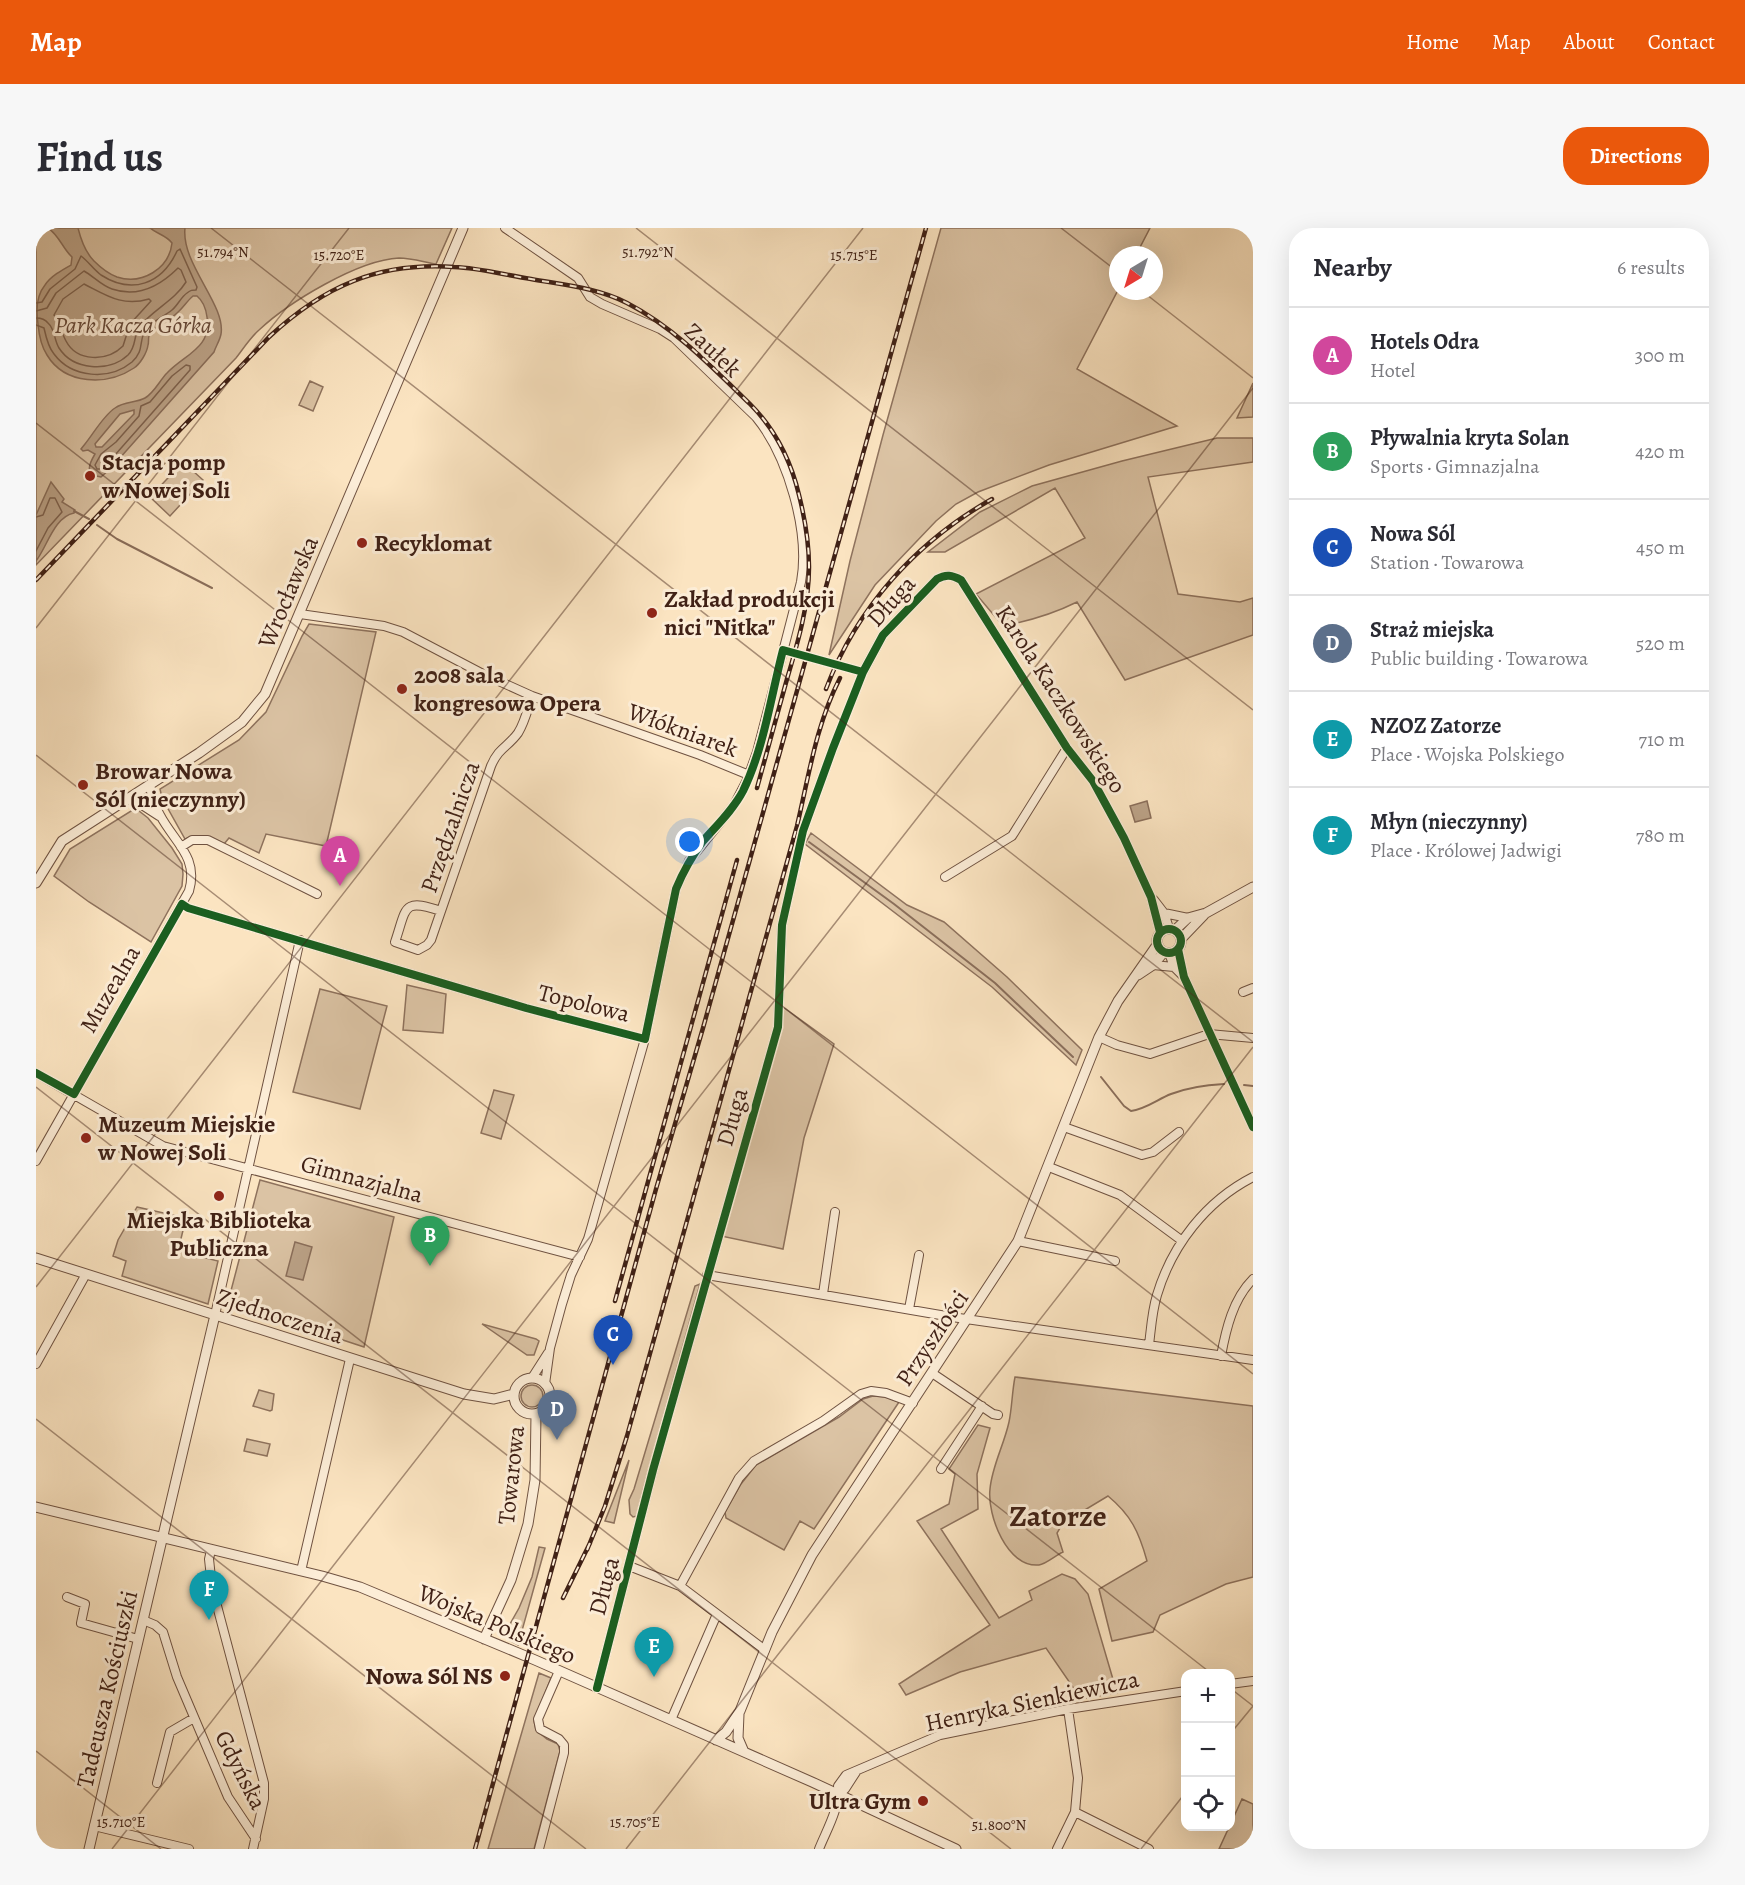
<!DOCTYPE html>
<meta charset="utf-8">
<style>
:root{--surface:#fff;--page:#f7f7f7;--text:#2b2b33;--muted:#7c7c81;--line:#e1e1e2;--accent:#ea580c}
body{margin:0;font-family:Alegreya,serif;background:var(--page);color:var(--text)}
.controls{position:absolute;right:18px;bottom:18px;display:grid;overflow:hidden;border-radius:12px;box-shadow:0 6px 24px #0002}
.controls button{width:54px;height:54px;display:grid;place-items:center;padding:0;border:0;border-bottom:2px solid var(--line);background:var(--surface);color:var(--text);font:30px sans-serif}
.compass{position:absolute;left:1073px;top:18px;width:54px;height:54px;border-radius:50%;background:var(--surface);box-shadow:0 6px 24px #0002;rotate:218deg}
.you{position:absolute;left:654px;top:614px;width:21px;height:21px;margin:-15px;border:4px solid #fff;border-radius:50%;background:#1a73e8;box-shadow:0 0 0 9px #1a73e833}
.badge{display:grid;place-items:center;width:39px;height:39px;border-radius:50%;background:var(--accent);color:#fff;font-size:20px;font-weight:700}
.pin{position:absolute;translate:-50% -50px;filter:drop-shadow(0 2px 3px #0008)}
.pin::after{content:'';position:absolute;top:32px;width:21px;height:18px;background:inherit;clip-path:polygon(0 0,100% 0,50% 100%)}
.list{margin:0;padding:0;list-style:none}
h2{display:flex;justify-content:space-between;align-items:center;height:78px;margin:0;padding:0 24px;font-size:26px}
h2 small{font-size:20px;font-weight:400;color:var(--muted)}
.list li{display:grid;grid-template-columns:39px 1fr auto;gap:18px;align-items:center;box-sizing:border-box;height:96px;padding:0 24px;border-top:2px solid var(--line)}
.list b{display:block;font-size:22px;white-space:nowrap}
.list p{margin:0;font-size:20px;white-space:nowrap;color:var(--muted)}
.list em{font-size:20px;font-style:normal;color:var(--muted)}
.icon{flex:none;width:33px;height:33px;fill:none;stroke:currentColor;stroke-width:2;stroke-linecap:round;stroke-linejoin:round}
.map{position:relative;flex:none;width:1217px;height:1621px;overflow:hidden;border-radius:24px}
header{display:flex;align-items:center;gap:36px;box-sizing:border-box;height:84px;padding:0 30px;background:var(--accent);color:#fff}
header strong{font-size:28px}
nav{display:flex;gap:33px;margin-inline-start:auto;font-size:21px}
.intro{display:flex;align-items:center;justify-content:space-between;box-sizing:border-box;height:144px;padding:0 36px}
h1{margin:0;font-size:42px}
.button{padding:15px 27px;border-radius:24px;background:var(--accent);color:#fff;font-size:21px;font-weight:700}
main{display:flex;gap:36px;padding:0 36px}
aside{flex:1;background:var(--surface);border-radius:24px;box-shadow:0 6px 24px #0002}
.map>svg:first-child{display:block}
.green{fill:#dbc3a4;stroke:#8e725d;stroke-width:1.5}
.water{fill:#bba287;stroke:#8a6e5a;stroke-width:1.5;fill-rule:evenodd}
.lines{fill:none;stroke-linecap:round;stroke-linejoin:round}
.shore{stroke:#7e624e;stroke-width:1.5}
.stream{stroke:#8a6e5a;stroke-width:2}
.minor-casing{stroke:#6f5241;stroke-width:10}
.tertiary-casing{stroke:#6f5241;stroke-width:11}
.minor{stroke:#fcedd7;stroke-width:8}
.tertiary{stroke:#fcedd7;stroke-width:9}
.rail-casing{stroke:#402116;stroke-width:4.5}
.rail{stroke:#fcedd7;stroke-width:2;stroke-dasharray:7;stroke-linecap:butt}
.cycleway-casing{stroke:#fcedd7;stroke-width:11}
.cycleway{stroke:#1b5e20;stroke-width:8}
.ticks{fill:none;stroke:#402116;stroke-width:1.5;stroke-opacity:0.45}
.poi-dot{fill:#8f2418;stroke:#fcedd7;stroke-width:2}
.labels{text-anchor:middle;stroke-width:6;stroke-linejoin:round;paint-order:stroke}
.park-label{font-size:24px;font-style:italic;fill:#674a3a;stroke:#fcedd7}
.street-label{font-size:24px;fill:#402116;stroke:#fcedd7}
.poi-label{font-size:24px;font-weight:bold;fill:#402116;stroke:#fcedd7;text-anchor:start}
.district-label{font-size:30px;font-weight:bold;fill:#402116;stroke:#fcedd7}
.ticks-label{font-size:15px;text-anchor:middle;fill:#402116;stroke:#fcedd7;stroke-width:6;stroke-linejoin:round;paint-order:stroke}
</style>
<header>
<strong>Map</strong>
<nav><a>Home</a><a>Map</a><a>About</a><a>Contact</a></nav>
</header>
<div class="intro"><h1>Find us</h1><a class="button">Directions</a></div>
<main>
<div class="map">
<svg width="1217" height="1621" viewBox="0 0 1217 1621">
<rect width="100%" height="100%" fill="#fbe4c1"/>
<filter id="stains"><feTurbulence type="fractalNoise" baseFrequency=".00333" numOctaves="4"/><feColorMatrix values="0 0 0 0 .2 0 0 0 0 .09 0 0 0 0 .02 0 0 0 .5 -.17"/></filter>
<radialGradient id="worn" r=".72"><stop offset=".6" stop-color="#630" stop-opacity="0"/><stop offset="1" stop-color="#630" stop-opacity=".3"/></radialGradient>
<path class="green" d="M 0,0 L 416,0 L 400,36 C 388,34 375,30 363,30 C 322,32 253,74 223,102 C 214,110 207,121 200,130 L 0,337 Z
M 905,0 L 1114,0 L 1100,27 L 1082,27 L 1082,62 L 1041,141 L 1141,198 L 1013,237 L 942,264 L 920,276 L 900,293 L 839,357 L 793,427 L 814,333 L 847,207 Z
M 274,153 L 287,159 L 277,183 L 263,177 Z
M 1217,155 L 1217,189 L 1201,190 Z
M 1181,210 L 1217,210 L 1217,234 L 1112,249 L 1142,366 L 1204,374 L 1217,370 L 1217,407 L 1089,452 L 1041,374 C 1017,386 993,393 967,398 L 940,366 L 1049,310 L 1019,260 L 909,324 L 892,324 L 944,284 L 996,258 L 1086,233 Z
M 147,234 L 167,252 L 134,288 L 114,269 Z
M 273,396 L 340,404 L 290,618 L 230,606 L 223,625 L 193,610 L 188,616 C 174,609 164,605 149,611 L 126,570 L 124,561 L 203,512 L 230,484 L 266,408 Z
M 95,583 L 103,583 L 112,590 L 136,620 L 146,636 L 147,646 L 146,658 L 115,714 L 53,674 L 18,648 L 34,621 Z
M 775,605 L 871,677 L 908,694 L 971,749 L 1046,822 L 1040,837 L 956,759 L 769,616 Z
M 371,757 L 410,766 L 407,805 L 367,802 Z
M 284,761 L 351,778 L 324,881 L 257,864 Z
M 747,779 L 798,816 L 768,910 L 747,1021 L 685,1008 L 745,797 Z
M 458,862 L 478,867 L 465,911 L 445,905 Z
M 224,952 L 358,989 L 328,1119 L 192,1074 Z
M 101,979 L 150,990 L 142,1023 L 182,1033 L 172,1076 L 86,1048 L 90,1033 L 77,1028 L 82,1012 Z
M 664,1056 L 607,1262 L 601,1288 L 597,1289 L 594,1286 L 593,1272 L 598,1261 L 659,1058 Z
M 446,1096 L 500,1111 L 503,1113 L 498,1127 L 491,1127 Z
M 979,1149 L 1217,1178 L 1217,1349 L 1190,1356 L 1124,1387 L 1117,1404 L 1076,1413 L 1063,1361 L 1111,1333 C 1103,1304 1095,1287 1072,1268 L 1027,1295 L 1021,1305 L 1027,1324 C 1020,1327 1010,1336 1003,1337 C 971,1340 951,1287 954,1261 C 956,1238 968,1217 973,1194 C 976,1180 976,1164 979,1149 Z
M485 1168a11 11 0 1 1 22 0a11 11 0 1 1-22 0Z
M 223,1162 L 238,1166 L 236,1182 L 234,1183 L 217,1178 Z
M 837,1168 L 850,1169 L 863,1174 L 778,1301 L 764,1293 L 748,1322 L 690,1290 L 689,1284 L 705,1256 L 720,1237 L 803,1189 L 827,1171 Z
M 942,1197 L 954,1200 L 941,1246 L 942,1281 L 905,1301 L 963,1390 L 996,1372 L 993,1363 L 1026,1346 L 1039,1351 L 1052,1366 L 1081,1465 L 1045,1471 L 1010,1420 L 924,1444 L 870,1467 L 863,1456 L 954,1397 L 881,1293 L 913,1276 L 919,1246 L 913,1241 Z
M 211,1211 L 234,1216 L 231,1228 L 208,1223 Z
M 593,1232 L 578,1295 L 569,1293 Z
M 503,1319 L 509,1320 L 482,1417 L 473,1412 L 470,1403 L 483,1380 L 496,1349 Z
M 503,1445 L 515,1450 L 498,1493 L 500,1502 L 511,1511 L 522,1516 L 524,1523 L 498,1621 L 452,1621 Z
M 1206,1571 L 1217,1576 L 1217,1621 L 1183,1621 Z"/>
<path class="water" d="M 12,0 L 42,0 C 45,12 49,24 58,33 C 64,39 73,46 81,49 C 106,57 133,41 136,15 C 130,7 121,6 114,0 L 149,0 C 145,36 190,77 185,106 C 184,112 180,118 178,124 L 75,240 L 65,249 C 48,247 53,236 59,226 L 52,222 L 47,223 L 45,221 L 49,216 C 58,205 67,188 79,180 C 88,173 100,175 109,170 C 118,165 124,152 131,145 C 149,126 176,120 171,89 C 170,81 167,73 161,68 L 157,68 C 151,73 147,80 141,85 C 133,93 118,97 113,108 C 112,110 113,115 112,117 C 111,125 104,136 98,140 C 71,158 29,157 11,127 C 5,118 3,107 2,96 C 0,83 0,68 9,57 C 15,48 26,42 35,37 L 36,29 C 27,21 23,7 12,0 ZM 98,182 L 98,186 L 66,219 L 60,219 L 59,216 L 84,186 Z
M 15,254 L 28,271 L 26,274 L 39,282 L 38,285 C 18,289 11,319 0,333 L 0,287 Z
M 1111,573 L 1115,590 L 1099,594 L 1094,578 Z
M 259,1014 L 276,1019 L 267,1052 L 250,1048 Z"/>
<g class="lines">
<path class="shore" d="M 48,56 C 70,67 86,79 113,71 L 115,73 L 94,96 L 87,118 C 71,134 41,134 30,113 C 25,104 24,95 18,87 L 27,71 Z
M 0,75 L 6,74 L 14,61 L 39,41 L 45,28 C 52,33 57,41 65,47 C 96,67 126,56 141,23 L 144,21 L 161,59 L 160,62 C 156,62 155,62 151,65 C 145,69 142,77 136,82 C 126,90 114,94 108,105 C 103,115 108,123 96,134 C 73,153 36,150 18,126 C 12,119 10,109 8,100 L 0,97
M 0,83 L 11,80 L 20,65 L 48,43 C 57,48 66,58 76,61 C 102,70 124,58 142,40 L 145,42 L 150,54 C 139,72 118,81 104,98 C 97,107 101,118 92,127 C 73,145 37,142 23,120 C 18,112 19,101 12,95 C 9,91 5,90 0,90
M 150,137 L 154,138 L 154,142 L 71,236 L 64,241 L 61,241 L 59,237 L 65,226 L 80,214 L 103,188 L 105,178 L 114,174 L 136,148 Z
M 0,289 L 7,287 L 14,270 L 19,270 L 26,284 L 12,300 L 0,323"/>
<path class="stream" d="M 38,283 L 53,291
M 61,297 L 81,311 L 176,360
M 773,614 L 858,676 L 959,755 L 1037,829
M 1065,849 L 1088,878 L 1095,883 C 1110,881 1122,871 1135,866 C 1153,859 1169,857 1188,856
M 1208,857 L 1217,858"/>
<defs>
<path id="minor" d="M 469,0 L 542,50 L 554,69 L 566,76 L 624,101 L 638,110 L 720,189 C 752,228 774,304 765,354 L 721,524 L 711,552 L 698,577 L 653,633 L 640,661 L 609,811 L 552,1011 L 535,1047 L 526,1076 L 514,1120 L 509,1156
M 1211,0 L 1217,3
M 264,386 L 348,398 L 367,404 L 447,446 L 496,468 L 664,527 L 713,547
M 747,422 L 827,444
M 91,571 L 106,577 L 123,588
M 145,619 L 156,612 L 172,612 L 281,666
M 909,649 L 976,608 L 1031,520
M 1118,672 L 1128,685 L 1133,700
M 146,676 L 152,680 L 490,780 L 609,811
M 405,683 C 366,670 371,679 359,714 L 382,722 L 391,717 L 395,712 L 455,538 C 463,519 472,519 482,505 C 489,494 492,480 496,468
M 1128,685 L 1152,690
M 1142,721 L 1148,749 L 1217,899
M 1133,725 L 1138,739 L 1148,749
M 1117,737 L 1138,739
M 1207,764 L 1217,760
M 1063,809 L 1081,817 L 1114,826 L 1173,806 L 1217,810
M 0,845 L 127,918 L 544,1029
M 1028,899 L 1106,927 L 1117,924 L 1143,904
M 0,933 L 153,663 C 163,629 138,614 124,587 C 118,577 115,568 114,556
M 1013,939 L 1084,967 L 1145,1012
M 982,1013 L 1079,1033
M 671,1047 L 916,1089 L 1217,1132
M 787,1066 L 799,984
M 873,1081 L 883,1027
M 179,1087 L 264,712
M 1113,1117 C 1115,1101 1116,1083 1121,1067 C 1136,1017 1170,973 1217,949
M 1185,1128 C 1190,1101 1197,1071 1217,1051
M 0,1136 L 50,1046
M 896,1145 L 957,1186 L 962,1187
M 496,1150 L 512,1125
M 905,1241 L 946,1178
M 175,1322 L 173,1331 L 176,1359 L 228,1555 L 228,1571 L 217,1621
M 593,1338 L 644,1358
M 265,1343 L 314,1131
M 31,1369 L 49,1376 L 45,1395 L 102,1411
M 107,1392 L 119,1397 L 127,1404 L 141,1449 L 192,1569 L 220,1611
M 729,1422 L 644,1358 L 703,1250 L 718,1233 L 787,1193 L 825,1166 L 835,1163 L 850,1165 L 877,1175
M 1194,1456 L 1217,1453
M 561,1460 L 617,1242 L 742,799 L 746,697 L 767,603 L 797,520 L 827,444 L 847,407 L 901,351 C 910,346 916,347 925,352 L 1031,520 L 1057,553 L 1088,610 L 1115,669 L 1124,704
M 635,1492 L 681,1386
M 121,1555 L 134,1504 L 158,1490
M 803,1567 L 809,1561 L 820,1544
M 1039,1584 L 1113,1621
M 58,1598 L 153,1621
M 503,1621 L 528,1525 L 528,1517 L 523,1511 L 504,1501 L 502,1491 L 523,1443
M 783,1621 C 791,1601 804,1580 802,1558 L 810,1547 L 904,1507 L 1032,1481 L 1150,1463
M 1021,1621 L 1039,1584 L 1042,1550 L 1032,1481"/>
<path id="tertiary" d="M 0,655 L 26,613 L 163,525 L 206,494 L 229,466 L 427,0
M1121 713a12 12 0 1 1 24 0a12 12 0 1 1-24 0Z
M 1139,702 L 1152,690 L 1170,685 L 1217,659
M 1145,711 L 1168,687
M 1102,747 L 1117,737 L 1128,724
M 0,1030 L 428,1166 L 458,1171 L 478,1166
M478 1168a18 18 0 1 1 36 0a18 18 0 1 1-36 0Z
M 0,1279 L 286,1348 L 324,1359 L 499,1432 L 776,1554 L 920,1621
M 448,1411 L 475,1352 L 492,1296 L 499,1252 L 500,1186
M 703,1486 L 702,1510 L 708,1524
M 680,1512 L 690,1504 L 704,1483 L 736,1404 L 776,1327 L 982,1013 L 1063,809 L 1082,773 L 1121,717
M 53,1621 L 179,1087"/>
</defs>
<use href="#minor" class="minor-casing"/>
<use href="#tertiary" class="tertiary-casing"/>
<use href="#minor" class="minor"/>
<use href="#tertiary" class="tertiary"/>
<defs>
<path id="rail" d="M 0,352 L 233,109 C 288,58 342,34 418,39 C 444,40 469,47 495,51 C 528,57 562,60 591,75 C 639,100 676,139 714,176 C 739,201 755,233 763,267 C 769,291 773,315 773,339 C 773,377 762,414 751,451 C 741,487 731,524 721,560
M 790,461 C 821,379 880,314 956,271
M 579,1073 L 701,632
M 551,1322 L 569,1278 L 591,1208 L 761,598 C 773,547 780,497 804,450
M 527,1370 L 554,1315
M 439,1621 L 620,961 L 667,800 L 890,0"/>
</defs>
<use href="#rail" class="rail-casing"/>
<use href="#rail" class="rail"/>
<defs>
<path id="cycleway" d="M1121 713a12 12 0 1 1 24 0a12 12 0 1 1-24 0Z
M 1142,721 L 1148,749 L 1217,899
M 0,845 L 38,866 L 146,676 L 152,680 L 490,780 L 609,811 L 640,661 C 647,644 656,628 667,613 C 681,597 697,582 707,563 C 728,520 735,468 747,422 L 827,444
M 561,1460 L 617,1242 L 742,799 L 746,697 L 767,603 L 797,520 L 827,444 L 847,407 L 901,351 C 910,346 916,347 925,352 L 1031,520 L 1057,553 L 1088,610 L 1115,669 L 1124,704"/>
</defs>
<use href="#cycleway" class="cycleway-casing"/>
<use href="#cycleway" class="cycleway"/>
</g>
<path class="ticks" d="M 175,0 L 1217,814M 600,0 L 1217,482M 1025,0 L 1082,44M 1106,63 L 1217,150M 0,195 L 1217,1146M 0,400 L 313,0M 0,527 L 1176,1446M 0,859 L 975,1621M 0,1059 L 827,0M 0,1191 L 550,1621M 1194,1460 L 1217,1478M 1194,1506 L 1217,1478M 0,1523 L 125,1621M 76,1621 L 1217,160M 590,1621 L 1217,819M 1105,1621 L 1150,1564"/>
<g class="poi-dot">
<circle cx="54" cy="248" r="6"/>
<circle cx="326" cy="315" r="6"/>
<circle cx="616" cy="385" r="6"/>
<circle cx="366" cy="461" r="6"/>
<circle cx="47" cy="557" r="6"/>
<circle cx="50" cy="910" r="6"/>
<circle cx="183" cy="968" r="6"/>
<circle cx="469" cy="1448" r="6"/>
<circle cx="887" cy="1573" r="6"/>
</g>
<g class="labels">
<g class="park-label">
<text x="97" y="105">Park Kacza Górka</text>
</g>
<g class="street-label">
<text transform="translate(677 122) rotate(43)" y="8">Zaułek</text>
<text transform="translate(252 364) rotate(-67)" y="8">Wrocławska</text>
<text transform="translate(855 373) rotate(-48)" y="8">Długa</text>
<text transform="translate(1025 471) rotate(57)" y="8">Karola Kaczkowskiego</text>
<text transform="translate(647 502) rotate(20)" y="8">Włókniarek</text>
<text transform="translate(414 599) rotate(-71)" y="8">Przędzalnicza</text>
<text transform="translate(74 761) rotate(-60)" y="8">Muzealna</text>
<text transform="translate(548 775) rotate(14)" y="8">Topolowa</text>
<text transform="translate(696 889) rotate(-74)" y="8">Długa</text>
<text transform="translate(326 951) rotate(15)" y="8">Gimnazjalna</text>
<text transform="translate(244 1088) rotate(18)" y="8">Zjednoczenia</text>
<text transform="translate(896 1110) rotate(-56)" y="8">Przyszłości</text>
<text transform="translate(475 1247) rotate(-84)" y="8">Towarowa</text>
<text transform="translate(568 1358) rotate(-75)" y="8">Długa</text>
<text transform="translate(461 1396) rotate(23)" y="8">Wojska Polskiego</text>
<text transform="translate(71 1461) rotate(-77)" y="8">Tadeusza Kościuszki</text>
<text transform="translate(996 1473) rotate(-12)" y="8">Henryka Sienkiewicza</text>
<text transform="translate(205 1542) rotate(63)" y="8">Gdyńska</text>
</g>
<g class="poi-label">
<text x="66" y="242">Stacja pomp<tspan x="66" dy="28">w Nowej Soli</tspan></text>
<text x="338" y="323">Recyklomat</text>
<text x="628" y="379">Zakład produkcji<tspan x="628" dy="28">nici "Nitka"</tspan></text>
<text x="378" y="455">2008 sala<tspan x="378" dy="28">kongresowa Opera</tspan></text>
<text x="59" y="551">Browar Nowa<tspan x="59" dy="28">Sól (nieczynny)</tspan></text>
<text x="62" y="904">Muzeum Miejskie<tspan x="62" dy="28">w Nowej Soli</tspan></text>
<text x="183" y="1000" text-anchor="middle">Miejska Biblioteka<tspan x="183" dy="28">Publiczna</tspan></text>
<text x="457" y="1456" text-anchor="end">Nowa Sól NS</text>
<text x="875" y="1581" text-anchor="end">Ultra Gym</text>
</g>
<g class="district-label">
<text x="1022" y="1298">Zatorze</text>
</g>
</g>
<g class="ticks-label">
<text x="187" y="29">51.794°N</text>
<text x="612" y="29">51.792°N</text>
<text x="303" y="32">15.720°E</text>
<text x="818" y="32">15.715°E</text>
<text x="85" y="1599">15.710°E</text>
<text x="599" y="1599">15.705°E</text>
<text x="963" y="1602">51.800°N</text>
</g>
<rect width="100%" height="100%" filter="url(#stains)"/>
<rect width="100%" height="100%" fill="url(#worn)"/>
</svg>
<div class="controls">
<button>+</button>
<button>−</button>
<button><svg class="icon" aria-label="locate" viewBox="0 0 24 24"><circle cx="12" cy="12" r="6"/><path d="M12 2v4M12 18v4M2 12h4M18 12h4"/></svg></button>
</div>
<svg class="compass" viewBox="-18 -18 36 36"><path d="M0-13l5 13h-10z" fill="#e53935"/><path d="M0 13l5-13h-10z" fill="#7c7c81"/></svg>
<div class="you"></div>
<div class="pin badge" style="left:304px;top:658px;background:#d1479c">A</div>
<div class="pin badge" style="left:394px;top:1038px;background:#2e9e5b">B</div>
<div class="pin badge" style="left:577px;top:1137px;background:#1a4fb4">C</div>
<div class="pin badge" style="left:521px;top:1212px;background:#5c6f8a">D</div>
<div class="pin badge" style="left:618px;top:1449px;background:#0f9aa8">E</div>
<div class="pin badge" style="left:173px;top:1392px;background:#0f9aa8">F</div>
</div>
<aside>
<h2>Nearby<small>6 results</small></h2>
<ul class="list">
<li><span class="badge" style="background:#d1479c">A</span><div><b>Hotels Odra</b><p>Hotel</p></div><em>300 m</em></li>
<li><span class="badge" style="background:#2e9e5b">B</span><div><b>Pływalnia kryta Solan</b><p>Sports · Gimnazjalna</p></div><em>420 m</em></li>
<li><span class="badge" style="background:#1a4fb4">C</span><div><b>Nowa Sól</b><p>Station · Towarowa</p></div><em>450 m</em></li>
<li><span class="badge" style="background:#5c6f8a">D</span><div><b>Straż miejska</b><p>Public building · Towarowa</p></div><em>520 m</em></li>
<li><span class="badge" style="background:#0f9aa8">E</span><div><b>NZOZ Zatorze</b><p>Place · Wojska Polskiego</p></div><em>710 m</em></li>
<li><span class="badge" style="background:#0f9aa8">F</span><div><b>Młyn (nieczynny)</b><p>Place · Królowej Jadwigi</p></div><em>780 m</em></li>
</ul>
</aside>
</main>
